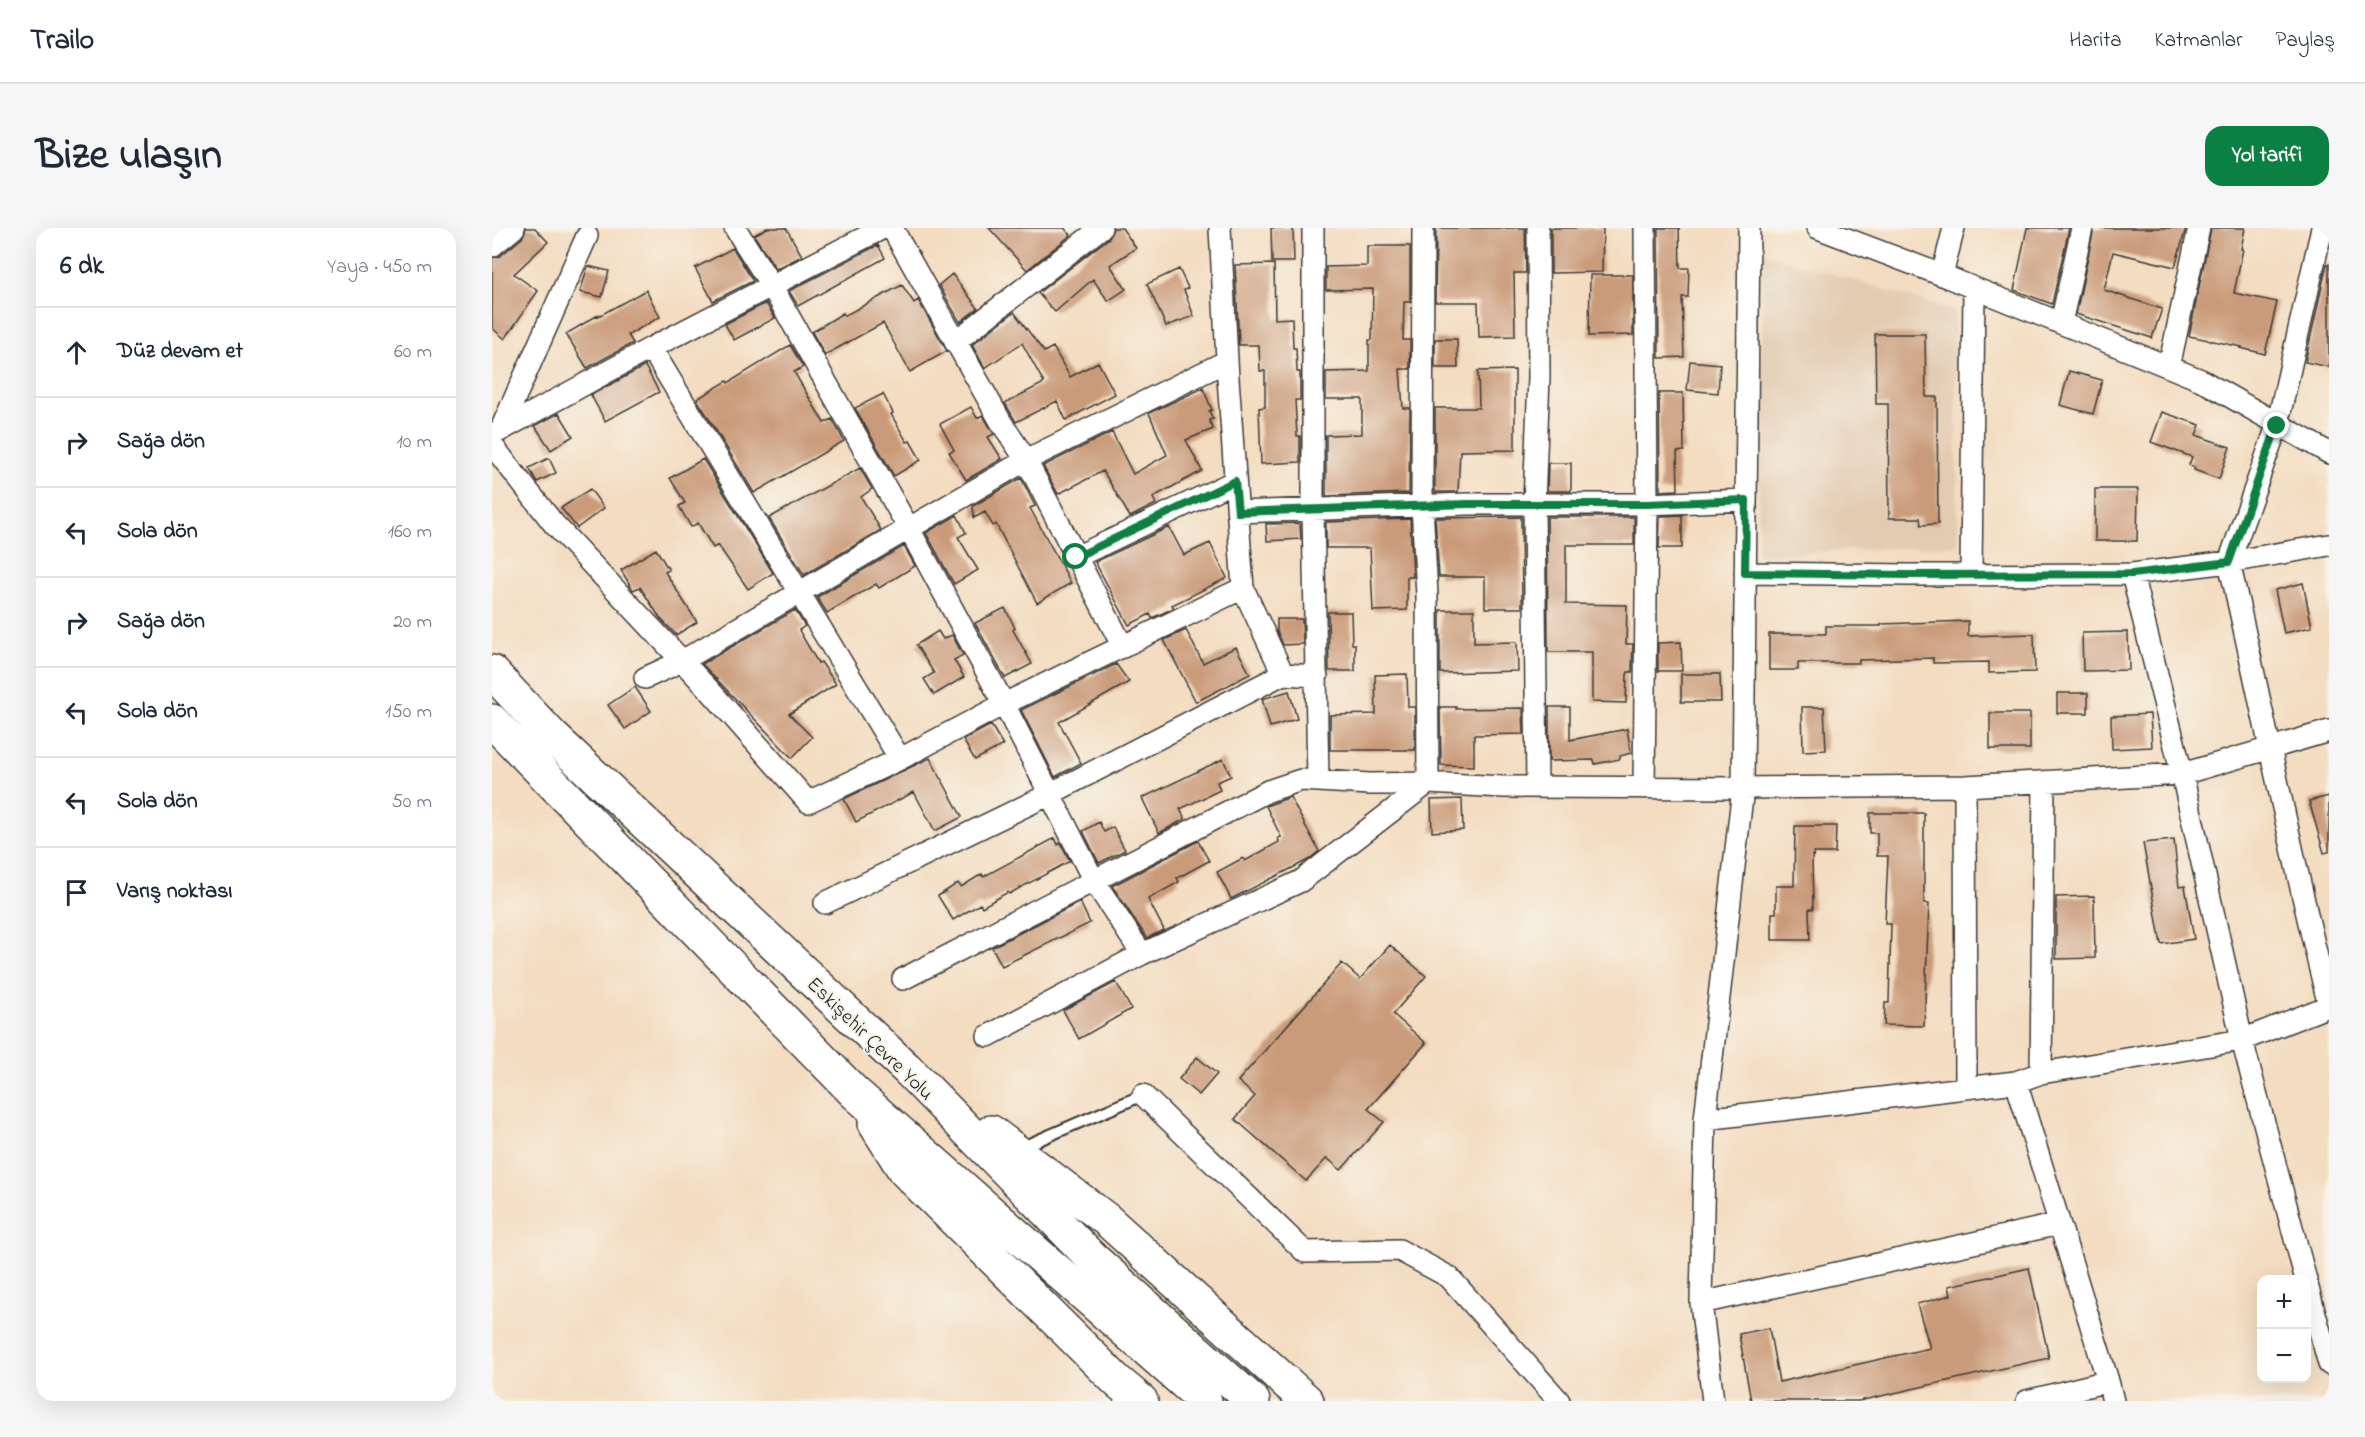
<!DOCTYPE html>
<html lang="tr">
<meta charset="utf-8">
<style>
:root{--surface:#fff;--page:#f6f6f7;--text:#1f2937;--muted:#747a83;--line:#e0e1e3;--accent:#0b8043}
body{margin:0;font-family:"Indie Flower",sans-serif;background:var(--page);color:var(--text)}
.controls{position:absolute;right:18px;bottom:18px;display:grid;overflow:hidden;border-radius:12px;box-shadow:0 6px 24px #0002}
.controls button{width:54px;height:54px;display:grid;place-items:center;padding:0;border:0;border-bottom:2px solid var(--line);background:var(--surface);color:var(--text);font:30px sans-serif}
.stop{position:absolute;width:18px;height:18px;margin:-14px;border:4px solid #0b8043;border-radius:50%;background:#fff}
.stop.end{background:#0b8043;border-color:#fff;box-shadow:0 2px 6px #0008}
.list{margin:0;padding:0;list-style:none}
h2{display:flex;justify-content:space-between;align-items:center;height:78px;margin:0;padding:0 24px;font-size:26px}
h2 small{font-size:20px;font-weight:400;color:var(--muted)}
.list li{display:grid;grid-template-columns:39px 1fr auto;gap:18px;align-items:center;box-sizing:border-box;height:90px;padding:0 24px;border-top:2px solid var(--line)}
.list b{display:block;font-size:22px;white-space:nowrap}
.list em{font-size:20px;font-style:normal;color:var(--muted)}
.icon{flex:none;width:33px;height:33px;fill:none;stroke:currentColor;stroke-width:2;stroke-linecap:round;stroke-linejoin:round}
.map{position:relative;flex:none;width:1837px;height:1173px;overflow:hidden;border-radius:18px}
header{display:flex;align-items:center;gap:36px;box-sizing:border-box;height:84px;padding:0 30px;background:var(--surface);border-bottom:2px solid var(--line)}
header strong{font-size:28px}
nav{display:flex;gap:33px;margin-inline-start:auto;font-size:21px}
.intro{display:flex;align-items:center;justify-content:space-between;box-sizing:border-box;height:144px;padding:0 36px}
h1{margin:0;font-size:42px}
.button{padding:15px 27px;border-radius:18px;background:var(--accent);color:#fff;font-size:21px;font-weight:700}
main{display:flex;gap:36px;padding:0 36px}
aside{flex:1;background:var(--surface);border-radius:18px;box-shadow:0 6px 24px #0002}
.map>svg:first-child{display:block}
.built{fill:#e2cbb1}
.building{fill:#ca9b7a}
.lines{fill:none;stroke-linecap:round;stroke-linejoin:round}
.lane-casing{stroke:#3c3935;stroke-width:14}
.street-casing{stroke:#3c3935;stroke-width:24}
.highway-casing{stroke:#3c3935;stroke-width:36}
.lane{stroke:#fff;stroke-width:10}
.street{stroke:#fff;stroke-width:21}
.highway{stroke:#fff;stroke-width:33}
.route{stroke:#0b8043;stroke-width:8}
.labels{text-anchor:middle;stroke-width:4.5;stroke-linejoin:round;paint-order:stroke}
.street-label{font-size:21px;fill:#1c1c1c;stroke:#f7f3e8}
</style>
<header>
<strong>Trailo</strong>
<nav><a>Harita</a><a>Katmanlar</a><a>Paylaş</a></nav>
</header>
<div class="intro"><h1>Bize ulaşın</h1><a class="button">Yol tarifi</a></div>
<main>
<aside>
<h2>6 dk<small>Yaya · 450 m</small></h2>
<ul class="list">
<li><svg class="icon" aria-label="ahead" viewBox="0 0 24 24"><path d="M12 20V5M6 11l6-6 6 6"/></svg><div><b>Düz devam et</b></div><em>60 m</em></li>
<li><svg class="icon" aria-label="right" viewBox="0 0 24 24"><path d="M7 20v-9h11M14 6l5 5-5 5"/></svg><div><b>Sağa dön</b></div><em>10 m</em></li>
<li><svg class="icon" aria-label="left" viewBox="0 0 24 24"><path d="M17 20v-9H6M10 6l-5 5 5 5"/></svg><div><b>Sola dön</b></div><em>160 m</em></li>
<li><svg class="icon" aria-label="right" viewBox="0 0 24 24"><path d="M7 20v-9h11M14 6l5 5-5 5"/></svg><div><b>Sağa dön</b></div><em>20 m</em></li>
<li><svg class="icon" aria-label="left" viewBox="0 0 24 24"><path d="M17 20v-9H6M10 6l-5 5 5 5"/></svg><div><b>Sola dön</b></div><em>150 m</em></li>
<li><svg class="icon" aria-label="left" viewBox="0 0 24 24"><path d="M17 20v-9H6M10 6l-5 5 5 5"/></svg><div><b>Sola dön</b></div><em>50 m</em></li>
<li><svg class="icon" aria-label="arrive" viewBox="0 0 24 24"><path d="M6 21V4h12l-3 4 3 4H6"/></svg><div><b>Varış noktası</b></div></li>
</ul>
</aside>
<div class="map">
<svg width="1837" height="1173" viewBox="0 0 1837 1173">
<rect width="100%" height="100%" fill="#f7f3e8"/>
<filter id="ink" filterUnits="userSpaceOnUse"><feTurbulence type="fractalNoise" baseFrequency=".0167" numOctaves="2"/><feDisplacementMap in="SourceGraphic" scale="12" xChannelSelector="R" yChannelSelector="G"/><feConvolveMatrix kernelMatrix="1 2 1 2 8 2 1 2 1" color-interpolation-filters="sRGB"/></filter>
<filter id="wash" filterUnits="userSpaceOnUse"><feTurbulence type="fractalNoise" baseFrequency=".008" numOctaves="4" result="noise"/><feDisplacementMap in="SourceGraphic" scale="24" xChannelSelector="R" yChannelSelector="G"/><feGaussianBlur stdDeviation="1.35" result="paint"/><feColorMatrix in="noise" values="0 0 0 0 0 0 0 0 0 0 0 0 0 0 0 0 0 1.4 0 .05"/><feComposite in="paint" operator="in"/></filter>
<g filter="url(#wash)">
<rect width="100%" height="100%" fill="#f3dcc0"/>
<path class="built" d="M 1272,25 L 1463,83 L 1466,317 L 1266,327 Z"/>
<g id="blocks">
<path class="building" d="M 34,0 L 43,0 L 56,14 L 22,46 L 46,63 L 13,111 L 0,100 L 0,30 L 8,28 L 30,10 Z
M 275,0 L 294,0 L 310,28 L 284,41 L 262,7 Z
M 497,0 L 572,0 L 579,7 L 535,42 Z
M 621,0 L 630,0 L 644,20 L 618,37 L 634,61 L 616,73 L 601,51 L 563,84 L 546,65 L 617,10 Z
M 779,0 L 801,0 L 802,34 L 780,34 Z
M 944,0 L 1033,0 L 1034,45 L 1022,45 L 1023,108 L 987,109 L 986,74 L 943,74 Z
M 1059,0 L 1111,0 L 1110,44 L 1059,45 Z
M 1166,0 L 1187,0 L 1188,40 L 1197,40 L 1196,69 L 1190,69 L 1192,129 L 1167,130 Z
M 1535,0 L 1577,0 L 1560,76 L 1522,62 Z
M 1602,0 L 1694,0 L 1683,39 L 1621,24 L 1612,62 L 1670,81 L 1660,110 L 1584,86 Z
M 1719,0 L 1753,0 L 1749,21 L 1751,21 L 1742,65 L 1785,74 L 1773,126 L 1749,120 L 1750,119 L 1697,108 Z
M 386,17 L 393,30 L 306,78 L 297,63 Z
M 875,18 L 918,18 L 918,74 L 912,74 L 911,112 L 918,112 L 918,141 L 908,141 L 911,180 L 918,180 L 917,265 L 834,268 L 834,207 L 870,206 L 870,171 L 834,171 L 834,144 L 877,143 L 877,112 L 880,112 L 881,61 L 834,62 L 834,39 L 875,38 Z
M 241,20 L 261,53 L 221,73 L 203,40 Z
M 782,36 L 783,91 L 800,90 L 801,120 L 804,120 L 805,144 L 808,144 L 808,172 L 803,172 L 805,208 L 808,208 L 808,234 L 769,236 L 767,180 L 773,179 L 773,143 L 768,143 L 767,117 L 747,117 L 743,37 Z
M 1835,36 L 1837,36 L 1837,139 L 1813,134 Z
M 96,38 L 117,43 L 110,69 L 88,64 Z
M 687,41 L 696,60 L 692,62 L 702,88 L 674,98 L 655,56 Z
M 460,46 L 486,80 L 468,94 L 447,57 Z
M 1098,47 L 1141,47 L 1141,107 L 1097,108 Z
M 410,57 L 422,75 L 426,72 L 455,123 L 418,144 L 391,95 L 333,127 L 320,104 L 351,85 L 352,88 Z
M 154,62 L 168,89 L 136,107 L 141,115 L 95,140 L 74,106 L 106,87 L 105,89 Z
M 274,75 L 283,90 L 242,112 L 233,96 Z
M 522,84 L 552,124 L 561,119 L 578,149 L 606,134 L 623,166 L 574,192 L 565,173 L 524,194 L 513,175 L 552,155 L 530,115 L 493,140 L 480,117 Z
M 1383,106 L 1433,106 L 1434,169 L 1445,169 L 1446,296 L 1429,297 L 1428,290 L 1397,290 L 1396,176 L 1384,176 Z
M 943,111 L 965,111 L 966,140 L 943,140 Z
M 298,117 L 311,139 L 302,144 L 332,195 L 340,191 L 352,213 L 262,265 L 205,171 L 235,153 L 236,155 Z
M 1198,133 L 1228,136 L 1226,165 L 1195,162 Z
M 153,138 L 167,164 L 113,193 L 99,167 Z
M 1023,142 L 1023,222 L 968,223 L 966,264 L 943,264 L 943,180 L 987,180 L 986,143 Z
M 1577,143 L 1610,152 L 1601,186 L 1568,177 Z
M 711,160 L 720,182 L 717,183 L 721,191 L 717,192 L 721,201 L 694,212 L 710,243 L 665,267 L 661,270 L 664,276 L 638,289 L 611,243 L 566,266 L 551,238 L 620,204 L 641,246 L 675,227 L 657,185 Z
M 1167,165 L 1191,165 L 1192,223 L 1185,224 L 1186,262 L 1168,263 Z
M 391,166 L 401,185 L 399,186 L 415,214 L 418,213 L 429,232 L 402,248 L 363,180 Z
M 479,179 L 485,190 L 491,187 L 502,206 L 496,209 L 510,231 L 474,252 L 457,224 L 462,222 L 448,196 Z
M 1670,184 L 1708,197 L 1704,207 L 1738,219 L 1727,251 L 1702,242 L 1703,240 L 1697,237 L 1700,229 L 1659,214 Z
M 67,185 L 81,208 L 59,222 L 43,198 Z
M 57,230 L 64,245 L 45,254 L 37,240 Z
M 211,231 L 281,345 L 256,361 L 226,317 L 221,320 L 206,295 L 199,299 L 187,278 L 193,275 L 178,250 Z
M 1056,235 L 1079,235 L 1079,263 L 1055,263 Z
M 368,240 L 380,261 L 369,269 L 389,302 L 312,347 L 277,290 Z
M 529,250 L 543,278 L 538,280 L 579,355 L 545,375 L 504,296 L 501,298 L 493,284 L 482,290 L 481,278 Z
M 98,261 L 112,280 L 85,300 L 69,280 Z
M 1603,261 L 1646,261 L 1645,313 L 1603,313 Z
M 465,287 L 474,305 L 466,309 L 486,342 L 462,356 L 434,305 Z
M 1190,287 L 1190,320 L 1167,320 L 1168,288 Z
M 1029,289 L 1030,380 L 993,380 L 993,349 L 947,349 L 943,290 Z
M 1055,289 L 1142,289 L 1142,317 L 1074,317 L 1074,376 L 1135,377 L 1134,416 L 1141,416 L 1140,444 L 1136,444 L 1135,447 L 1134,475 L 1100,474 L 1100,424 L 1056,424 Z
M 918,291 L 921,349 L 915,349 L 915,382 L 881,383 L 878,320 L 834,320 L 834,294 Z
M 808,295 L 809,311 L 775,313 L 774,296 Z
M 677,299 L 692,327 L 718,315 L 735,350 L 680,377 L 682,380 L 660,390 L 658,386 L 637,397 L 603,334 Z
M 412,318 L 423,338 L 387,360 L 384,356 L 335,385 L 325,369 Z
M 164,321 L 177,342 L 173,344 L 205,394 L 184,407 L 168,390 L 148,359 L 141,362 L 129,342 Z
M 1811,355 L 1820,399 L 1792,405 L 1783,362 Z
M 513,380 L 523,400 L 521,402 L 540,436 L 513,450 L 483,395 Z
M 303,382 L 313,398 L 307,402 L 309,406 L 326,435 L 329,434 L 344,456 L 297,486 L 320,509 L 300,530 L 210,436 Z
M 948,382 L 982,382 L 982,415 L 1025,414 L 1026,443 L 948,445 Z
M 836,384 L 859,384 L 860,416 L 863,416 L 863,443 L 837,443 Z
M 785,391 L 810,391 L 811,416 L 791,417 L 785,403 Z
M 1476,393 L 1476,408 L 1542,406 L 1543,444 L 1497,445 L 1497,434 L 1441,435 L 1441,430 L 1367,432 L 1367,435 L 1306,435 L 1306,442 L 1277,442 L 1277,406 L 1334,406 L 1334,398 L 1389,398 L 1389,396 Z
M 694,402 L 711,435 L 744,419 L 758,446 L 704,474 L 672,412 Z
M 446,403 L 451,411 L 460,407 L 471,427 L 462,432 L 472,449 L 442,467 L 432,451 L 442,445 L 424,417 Z
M 1636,404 L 1637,442 L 1591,443 L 1590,405 Z
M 1189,414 L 1190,443 L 1166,443 L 1166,415 Z
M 624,436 L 637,454 L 567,494 L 589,535 L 563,549 L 529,482 Z
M 915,446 L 916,479 L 923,479 L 923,522 L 838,522 L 838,487 L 884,486 L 883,447 Z
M 1189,446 L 1228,446 L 1229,474 L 1189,474 Z
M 143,459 L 159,483 L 133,501 L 116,477 Z
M 797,463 L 805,491 L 778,499 L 770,471 Z
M 1565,465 L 1596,465 L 1596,485 L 1565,485 Z
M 948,479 L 964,479 L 964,481 L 1031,480 L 1032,506 L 982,507 L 982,538 L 949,537 Z
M 1057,479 L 1078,479 L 1078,512 L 1135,501 L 1139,525 L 1128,528 L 1128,531 L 1103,536 L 1102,532 L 1057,533 Z
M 1310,479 L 1332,479 L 1334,522 L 1311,523 Z
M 1498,485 L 1538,485 L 1538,521 L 1498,521 Z
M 1658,486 L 1660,519 L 1620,521 L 1619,488 Z
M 499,497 L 511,517 L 483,532 L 471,512 Z
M 438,530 L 470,589 L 443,603 L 422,564 L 364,594 L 352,571 Z
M 731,531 L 739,548 L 725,554 L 728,562 L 688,581 L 693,591 L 667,605 L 650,570 Z
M 1837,568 L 1837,624 L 1832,625 L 1817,573 Z
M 798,569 L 827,623 L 816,632 L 739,671 L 725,644 L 751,630 L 753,633 L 787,614 L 786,610 L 789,609 L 774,578 Z
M 970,571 L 971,602 L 940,604 L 939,572 Z
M 1378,585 L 1432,585 L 1432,675 L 1437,676 L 1432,798 L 1392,797 L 1393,775 L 1397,775 L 1399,696 L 1393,696 L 1396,628 L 1385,628 L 1385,605 L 1378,605 Z
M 607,594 L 612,604 L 621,599 L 633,622 L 607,635 L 591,603 Z
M 1303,598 L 1344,598 L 1343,625 L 1322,625 L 1322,628 L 1320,627 L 1321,681 L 1317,681 L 1318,712 L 1280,712 L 1280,685 L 1284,685 L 1284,658 L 1302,658 Z
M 563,610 L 566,617 L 568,615 L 578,633 L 517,666 L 516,664 L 490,679 L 488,676 L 461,692 L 446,668 L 466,655 L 469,659 L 490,646 L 491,649 Z
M 1682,612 L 1687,659 L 1693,658 L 1702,711 L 1669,716 L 1651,615 Z
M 706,613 L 717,633 L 685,650 L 687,654 L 656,671 L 672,702 L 655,710 L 620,658 Z
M 1602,668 L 1603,730 L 1564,731 L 1564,669 Z
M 588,674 L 598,695 L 510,738 L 500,719 Z
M 898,717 L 934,748 L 901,786 L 934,815 L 876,881 L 892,894 L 849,942 L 835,930 L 814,953 L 743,891 L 763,868 L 746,853 L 850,735 L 868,751 Z
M 624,754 L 639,781 L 587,811 L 571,782 Z
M 705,829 L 725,846 L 707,867 L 687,851 Z
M 1537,1040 L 1557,1130 L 1367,1173 L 1259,1173 L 1247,1106 L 1277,1100 L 1287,1154 L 1438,1120 L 1425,1076 L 1459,1067 L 1457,1058 Z"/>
</g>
</g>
<g filter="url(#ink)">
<use href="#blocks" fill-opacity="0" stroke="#3c3935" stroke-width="1.5"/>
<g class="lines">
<defs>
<path id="lane" d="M 528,920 L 651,867"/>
<path id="street" d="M 243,0 L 279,57 L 416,299 L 512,476 L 602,653 L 650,726
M 400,0 L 509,194 L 534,232 L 631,419
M 821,0 L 821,282 L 826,553
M 1326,0 L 1450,47 L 1709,152 L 1837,225
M 0,18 L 22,0
M 1450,47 L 1462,0
M 1569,95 L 1590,0
M 463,114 L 609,0
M 159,120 L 408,531
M 1677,139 L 1707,0
M 9,201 L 95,8
M 0,207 L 159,120 L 391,0
M 0,217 L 62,296 L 222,467 L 316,574 L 408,531 L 512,476 L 751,360 L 736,150 L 728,0
M 746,284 L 975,276 L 1155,276 L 1254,272
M 1837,317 L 1737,334 C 1771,482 1800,631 1837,778
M 584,329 L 743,253
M 1253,345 L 1416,347 L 1640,346 L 1737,334 L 1785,198 L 1830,0
M 1640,346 L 1690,546 L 1750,812 L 1814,1052
M 1479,347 L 1482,60
M 751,360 L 791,446
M 153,450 L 190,433 L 534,232 L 735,133
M 1473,558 L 1474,859
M 1045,559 L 1042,275 L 1047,149 L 1046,0
M 1152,560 L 1155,276 L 1153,0
M 333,675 L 558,566 L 791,446 L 825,448
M 411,751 L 776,563 L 809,552 L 878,556 L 936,555 L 1011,559 L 1251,560 L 1257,0
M 496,808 L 650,726 L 809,653 L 936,555 L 935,367 L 930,278 L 931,0
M 1549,845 L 1552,554
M 1524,854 L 1616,1153
M 651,867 L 813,1024 L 907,1022 L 957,1049 L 1067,1173
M 1213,891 L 1524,854 L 1549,845 L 1750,812 L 1837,778
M 1814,1053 L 1837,1136
M 1209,1075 L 1567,996
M 1221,1173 L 1209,1075 L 1213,891 L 1251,560 L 1473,558 L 1690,546 L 1837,503
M 1535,1173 L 1616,1153 L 1621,1173"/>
<path id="highway" d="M 0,444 L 61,509 L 416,842 L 599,1029 L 761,1173
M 0,493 L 362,864 L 713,1173
M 383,896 L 412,942 L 625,1153 L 649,1173
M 499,904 L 615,992 L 815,1173"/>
</defs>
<use href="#lane" class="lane-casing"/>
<use href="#street" class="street-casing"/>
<use href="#highway" class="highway-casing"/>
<use href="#lane" class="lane"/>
<use href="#street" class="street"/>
<use href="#highway" class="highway"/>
</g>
</g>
<g class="lines" filter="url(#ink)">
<path class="route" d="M 584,329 L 743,253 L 746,284 L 975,276 L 1155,276 L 1254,272 L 1253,345 L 1416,347 L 1640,346 L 1737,334 L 1785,198"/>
</g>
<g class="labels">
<g class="street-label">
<text transform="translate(379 810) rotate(44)" y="7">Eskişehir Çevre Yolu</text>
</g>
</g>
</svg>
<div class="controls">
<button>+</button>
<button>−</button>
</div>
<div class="stop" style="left:584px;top:329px"></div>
<div class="stop end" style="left:1785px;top:198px"></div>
</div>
</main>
